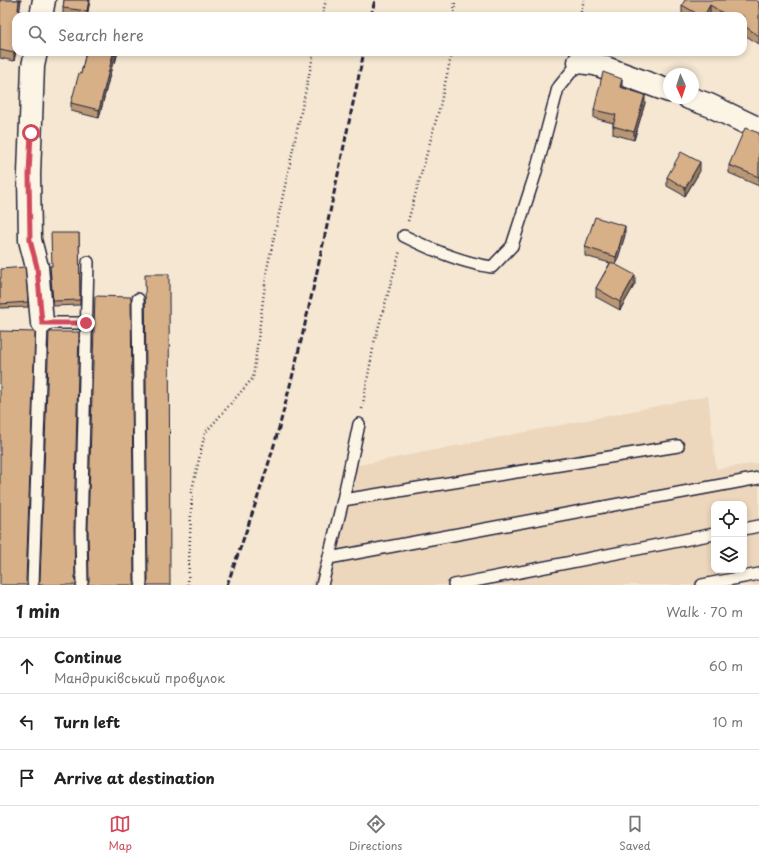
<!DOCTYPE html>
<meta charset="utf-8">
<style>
:root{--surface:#fff;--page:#f6f6f6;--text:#222;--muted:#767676;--line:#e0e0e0;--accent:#d1495b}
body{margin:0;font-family:"Playpen Sans",sans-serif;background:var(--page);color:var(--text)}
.controls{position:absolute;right:12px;bottom:12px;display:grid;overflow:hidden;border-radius:8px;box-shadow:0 2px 6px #0003}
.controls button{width:36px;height:36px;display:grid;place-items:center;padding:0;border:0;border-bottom:1px solid var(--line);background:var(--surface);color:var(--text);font:20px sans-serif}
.compass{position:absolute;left:663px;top:68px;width:36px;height:36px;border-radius:50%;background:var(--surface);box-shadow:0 2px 6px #0003;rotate:177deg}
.stop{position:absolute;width:12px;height:12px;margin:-9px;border:3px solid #d1495b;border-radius:50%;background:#fff}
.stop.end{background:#d1495b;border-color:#fff;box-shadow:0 1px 4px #0008}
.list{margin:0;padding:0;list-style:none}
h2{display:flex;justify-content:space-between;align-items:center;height:52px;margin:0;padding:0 16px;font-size:17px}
h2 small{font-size:13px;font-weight:400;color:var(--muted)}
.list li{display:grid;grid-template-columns:26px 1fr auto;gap:12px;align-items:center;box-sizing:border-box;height:56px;padding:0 16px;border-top:1px solid var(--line)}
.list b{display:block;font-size:15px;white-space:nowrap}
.list p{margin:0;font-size:13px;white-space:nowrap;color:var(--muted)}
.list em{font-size:13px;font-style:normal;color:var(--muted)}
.icon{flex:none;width:22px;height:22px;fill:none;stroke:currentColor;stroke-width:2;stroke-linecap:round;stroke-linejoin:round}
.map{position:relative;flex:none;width:759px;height:585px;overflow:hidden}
.search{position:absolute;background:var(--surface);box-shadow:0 2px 6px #0003;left:12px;right:12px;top:12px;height:44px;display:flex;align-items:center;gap:10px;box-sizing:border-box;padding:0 14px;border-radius:12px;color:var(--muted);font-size:15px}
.sheet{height:220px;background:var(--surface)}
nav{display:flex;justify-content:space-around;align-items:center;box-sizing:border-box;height:56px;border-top:1px solid var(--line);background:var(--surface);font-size:11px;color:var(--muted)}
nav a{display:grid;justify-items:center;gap:2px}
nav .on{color:var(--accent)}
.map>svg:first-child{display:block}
.built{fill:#ecd6bc;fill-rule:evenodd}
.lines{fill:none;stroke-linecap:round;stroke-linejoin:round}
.lane-casing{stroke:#22223b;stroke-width:14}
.street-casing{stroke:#22223b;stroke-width:25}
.path{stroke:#22223b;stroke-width:2.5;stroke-dasharray:1 3;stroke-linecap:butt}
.lane{stroke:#fcf5e5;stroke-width:11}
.street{stroke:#fcf5e5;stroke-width:22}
.rail{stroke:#22223b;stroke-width:3;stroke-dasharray:6 3;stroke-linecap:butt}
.wall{fill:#b99775;stroke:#22223b}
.shaded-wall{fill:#967b5f;stroke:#22223b}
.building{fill:#d7b088;stroke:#22223b}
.route{stroke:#d1495b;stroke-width:5}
</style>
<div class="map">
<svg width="759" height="585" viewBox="0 0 759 585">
<rect width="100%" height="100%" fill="#f5e7d2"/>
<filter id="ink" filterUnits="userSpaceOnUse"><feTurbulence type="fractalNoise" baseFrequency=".025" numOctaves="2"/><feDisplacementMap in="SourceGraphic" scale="8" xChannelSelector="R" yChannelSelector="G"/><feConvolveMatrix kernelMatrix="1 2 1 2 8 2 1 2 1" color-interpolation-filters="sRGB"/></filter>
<g filter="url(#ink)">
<path class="built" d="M 708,396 L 716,469 L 759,463 L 759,585 L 312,585 L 349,467 ZM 714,504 L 744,504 L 744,570 L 714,570 Z"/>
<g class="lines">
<defs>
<path id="lane" d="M 404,236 C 432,250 462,263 492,267 L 512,246 L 535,175 L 558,88 L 579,62
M 138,299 L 141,585
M 343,500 L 678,446
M 744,529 L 759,526
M 329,558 L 759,478
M 33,585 L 42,323 L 86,323
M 82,585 L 81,532 L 88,262
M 322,585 L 343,500 L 359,424
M 454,585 L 714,534
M 702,585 L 759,574"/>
<path id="street" d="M 41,16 L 44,0
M 36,52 L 33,66 L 29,174 L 30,240 L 37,267 L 42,323
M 579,62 L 595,64 L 669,91
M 689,98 L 709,105 L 759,129"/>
</defs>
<use href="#lane" class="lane-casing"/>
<use href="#street" class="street-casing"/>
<path class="path" d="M 322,16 L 326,0
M 454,16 L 455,0
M 580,16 L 584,0
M 408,221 L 440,106 L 452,52
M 362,409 L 374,343 L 400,251
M 188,585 L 192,490 L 205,433 L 253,378 L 267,269 L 314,52"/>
<use href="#lane" class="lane"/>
<use href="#street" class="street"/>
<path class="rail" d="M 371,16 L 375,0
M 227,585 C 246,532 265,479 280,424 C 313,301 337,176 364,52"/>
</g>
<path class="wall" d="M 0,0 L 21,0 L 19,10 L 21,16 L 16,16 L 16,51 L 14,61 L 0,58 Z
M 64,0 L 90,0 L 87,16 L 63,16 L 63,8 Z
M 759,2 L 759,44 L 743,34 L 743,16 L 715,16 L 710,13 L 709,16 L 687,16 L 682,13 L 682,5 Z
M 86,52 L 118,52 L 115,63 L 113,62 L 99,118 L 71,111 L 71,103 L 81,74 Z
M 622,88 L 645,103 L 634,140 L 613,134 L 613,123 L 594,118 L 594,110 Z
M 759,133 L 759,186 L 729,173 L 729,165 Z
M 700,171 L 685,196 L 667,186 L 667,177 Z
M 79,233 L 80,305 L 53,306 L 50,266 L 52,266 Z
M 625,235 L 616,264 L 635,284 L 620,310 L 596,297 L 596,288 L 610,263 L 585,256 L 585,247 Z
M 0,278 L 28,302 L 28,307 L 0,308 Z"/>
<path class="shaded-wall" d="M 19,0 L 21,0 L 19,16 L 18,10 Z
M 89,0 L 90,0 L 87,16 L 87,11 Z
M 710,5 L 710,13 L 709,16 L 704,16 Z
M 16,43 L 16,51 L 14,61 L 14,53 Z
M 116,52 L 118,52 L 115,63 L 115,55 Z
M 113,54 L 113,62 L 99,118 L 99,110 Z
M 622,79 L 622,87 L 620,95 L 620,87 Z
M 645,95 L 645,103 L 634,140 L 634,132 Z
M 700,162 L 700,171 L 685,196 L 685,188 Z
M 625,226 L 625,235 L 616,265 L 616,257 Z
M 635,275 L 635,284 L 620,310 L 620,302 Z"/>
<path class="building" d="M 0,0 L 19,0 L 18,10 L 21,11 L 20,16 L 16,16 L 16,43 L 14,53 L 0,50 Z
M 64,0 L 89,0 L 87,11 L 63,8 Z
M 685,0 L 756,0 L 759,2 L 759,36 L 743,25 L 743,16 L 728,16 L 710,5 L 704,16 L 701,16 L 682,5 Z
M 86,52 L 116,52 L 115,55 L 113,54 L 99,110 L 71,103 L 79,73 L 81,74 Z
M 603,72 L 622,79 L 620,87 L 645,95 L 634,132 L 613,126 L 616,115 L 594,110 Z
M 745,128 L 759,133 L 759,177 L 729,165 Z
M 681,152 L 700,162 L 685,188 L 667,177 Z
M 595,217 L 625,226 L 616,257 L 585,247 Z
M 51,233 L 79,233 L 80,300 L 53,301 L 50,266 L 52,266 Z
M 611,262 L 635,275 L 620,302 L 596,288 Z
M 25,267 L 28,302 L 0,304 L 0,278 L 1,278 L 1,269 Z
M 145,274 L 169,274 L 170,585 L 146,585 L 147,584 L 148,581 Z
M 95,296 L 131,297 L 134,581 L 136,585 L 87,585 L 88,584 L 89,581 L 88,528 Z
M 0,331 L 35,332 L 26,581 L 28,585 L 0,585 Z
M 49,332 L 79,332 L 74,528 L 75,581 L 77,585 L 38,585 L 40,581 Z"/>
</g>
<g class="lines" filter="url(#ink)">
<path class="route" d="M 31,133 L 29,174 L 30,240 L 37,267 L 42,323 L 86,323"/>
</g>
</svg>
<div class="controls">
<button><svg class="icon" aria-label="locate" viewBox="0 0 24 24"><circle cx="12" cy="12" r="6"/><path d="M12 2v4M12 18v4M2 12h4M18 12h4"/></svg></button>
<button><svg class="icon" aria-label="layers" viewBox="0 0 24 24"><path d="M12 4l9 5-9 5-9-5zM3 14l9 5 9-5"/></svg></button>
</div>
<svg class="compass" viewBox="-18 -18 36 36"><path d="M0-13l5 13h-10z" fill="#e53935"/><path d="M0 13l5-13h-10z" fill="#767676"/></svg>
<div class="stop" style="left:31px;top:133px"></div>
<div class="stop end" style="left:86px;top:323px"></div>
<div class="search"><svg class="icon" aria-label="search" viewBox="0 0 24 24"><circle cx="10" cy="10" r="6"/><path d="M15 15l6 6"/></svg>Search here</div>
</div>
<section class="sheet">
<h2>1 min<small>Walk · 70 m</small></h2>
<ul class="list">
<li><svg class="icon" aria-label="ahead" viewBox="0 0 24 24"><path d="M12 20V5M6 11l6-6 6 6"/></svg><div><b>Continue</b><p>Мандриківський провулок</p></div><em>60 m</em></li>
<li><svg class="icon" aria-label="left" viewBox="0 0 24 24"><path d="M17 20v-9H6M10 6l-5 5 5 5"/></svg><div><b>Turn left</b></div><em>10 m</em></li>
<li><svg class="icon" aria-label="arrive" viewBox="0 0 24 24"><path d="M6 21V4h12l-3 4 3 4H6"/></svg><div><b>Arrive at destination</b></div></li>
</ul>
</section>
<nav>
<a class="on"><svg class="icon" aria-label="map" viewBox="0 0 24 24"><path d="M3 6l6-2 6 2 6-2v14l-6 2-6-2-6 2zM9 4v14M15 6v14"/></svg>Map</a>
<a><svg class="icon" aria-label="directions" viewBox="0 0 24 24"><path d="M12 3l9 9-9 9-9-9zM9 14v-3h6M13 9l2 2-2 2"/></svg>Directions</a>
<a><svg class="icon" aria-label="saved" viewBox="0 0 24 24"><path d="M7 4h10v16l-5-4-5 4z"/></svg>Saved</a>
</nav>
